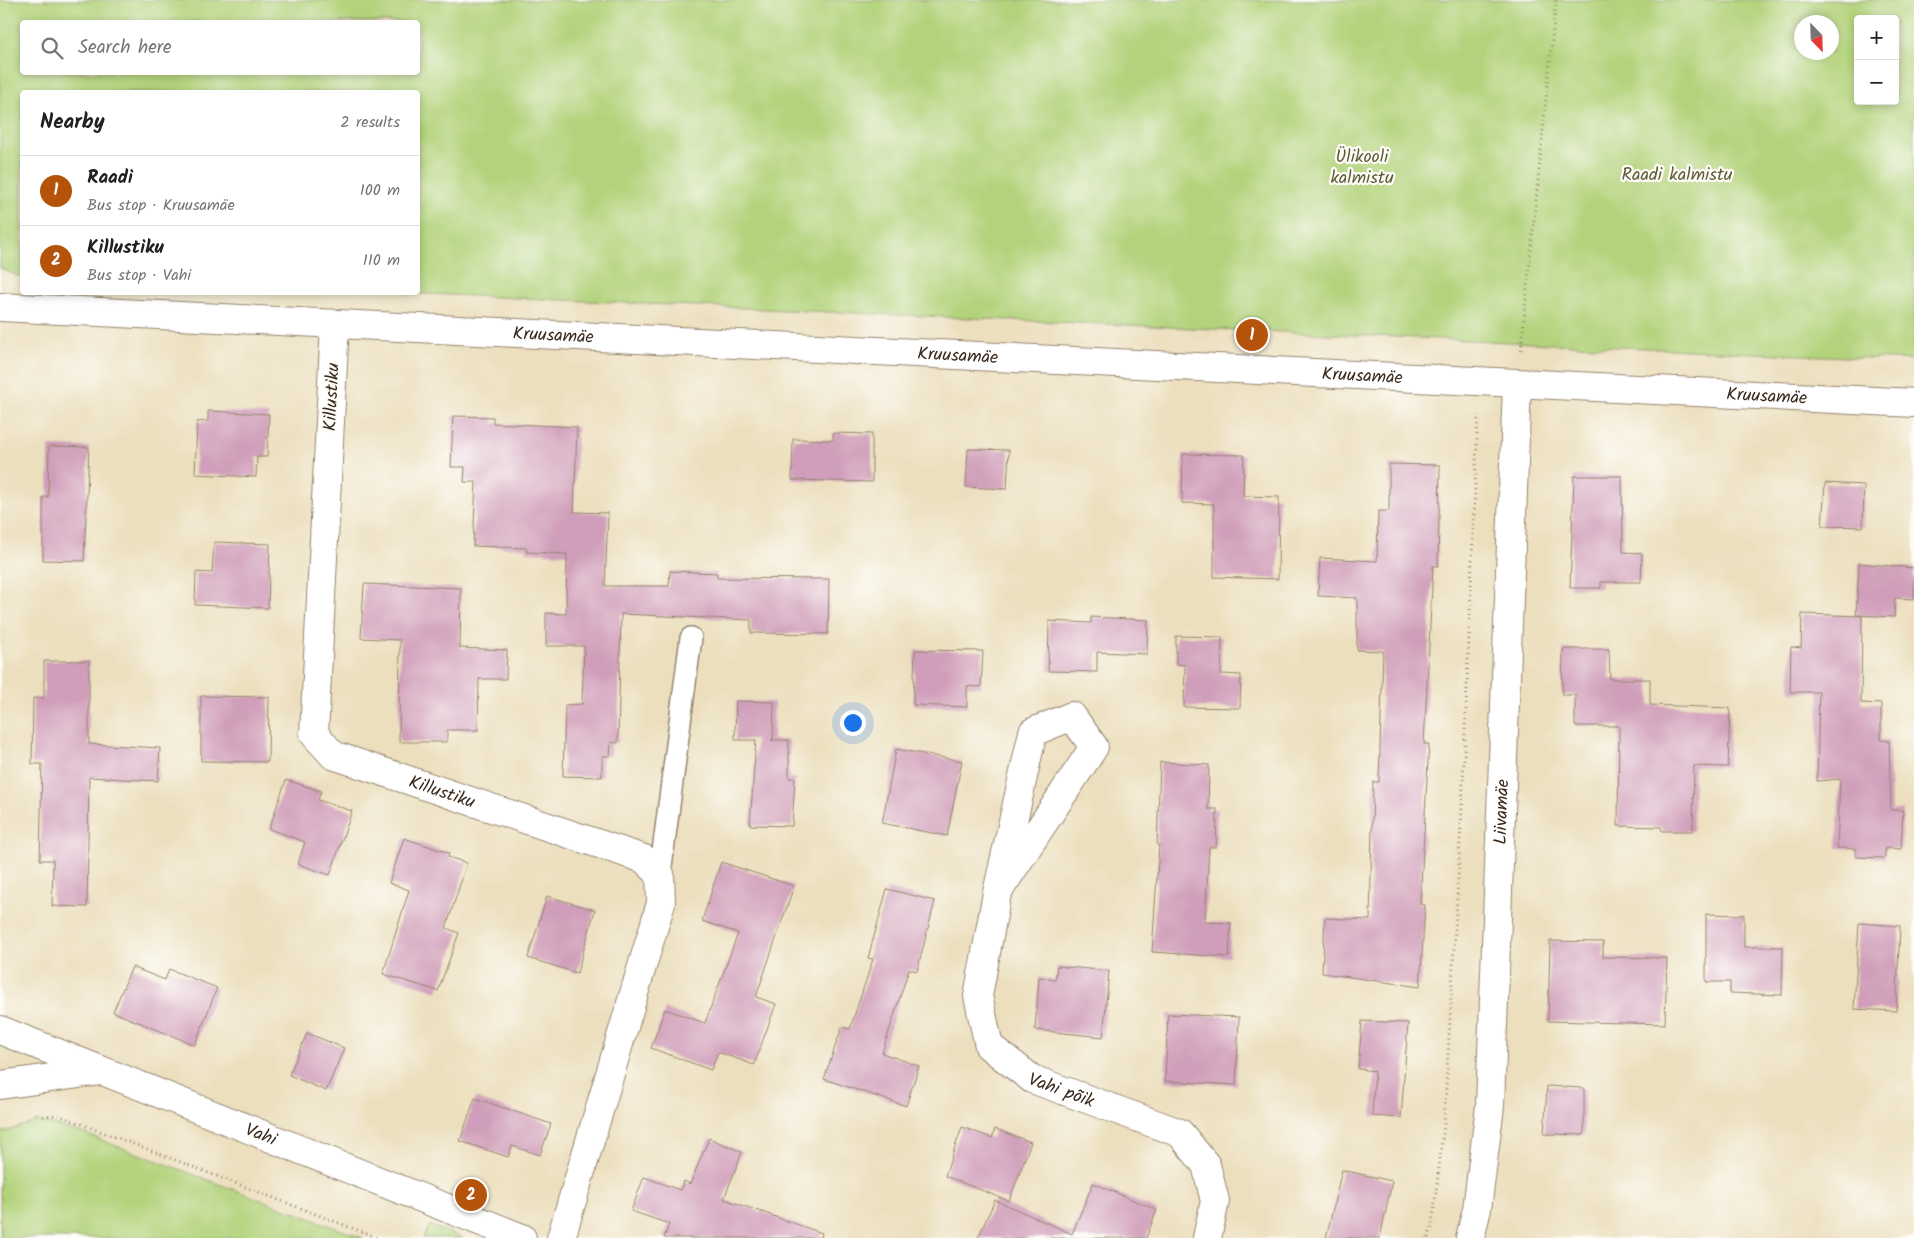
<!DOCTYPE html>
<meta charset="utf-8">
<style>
:root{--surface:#fff;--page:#f6f6f6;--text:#202124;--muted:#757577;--line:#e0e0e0;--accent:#b45309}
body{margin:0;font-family:Kalam,sans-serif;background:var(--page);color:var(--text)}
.controls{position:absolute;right:15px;top:15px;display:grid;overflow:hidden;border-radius:5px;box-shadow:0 2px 8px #0003}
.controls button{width:45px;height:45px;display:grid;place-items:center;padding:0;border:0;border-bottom:1px solid var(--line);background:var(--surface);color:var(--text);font:25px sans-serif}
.compass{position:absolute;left:1794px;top:15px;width:45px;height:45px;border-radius:50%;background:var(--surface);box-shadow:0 2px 8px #0003;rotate:157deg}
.you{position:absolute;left:852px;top:722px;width:18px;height:18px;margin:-12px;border:4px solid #fff;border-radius:50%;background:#1a73e8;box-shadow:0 0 0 8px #1a73e833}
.badge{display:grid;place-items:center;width:32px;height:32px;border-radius:50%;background:var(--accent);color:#fff;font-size:16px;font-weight:700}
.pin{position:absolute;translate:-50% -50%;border:2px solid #fff;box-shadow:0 1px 5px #0006}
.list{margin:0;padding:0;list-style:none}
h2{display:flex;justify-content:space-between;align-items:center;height:65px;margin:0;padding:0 20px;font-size:21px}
h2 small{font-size:16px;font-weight:400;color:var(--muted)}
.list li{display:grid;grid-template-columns:32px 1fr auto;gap:15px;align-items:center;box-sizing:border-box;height:70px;padding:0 20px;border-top:1px solid var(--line)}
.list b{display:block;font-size:19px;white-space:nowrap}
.list p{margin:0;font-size:16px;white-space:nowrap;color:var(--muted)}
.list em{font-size:16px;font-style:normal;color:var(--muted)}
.icon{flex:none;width:28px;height:28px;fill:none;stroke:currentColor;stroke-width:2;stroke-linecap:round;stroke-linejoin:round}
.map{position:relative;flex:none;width:1914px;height:1238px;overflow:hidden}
.search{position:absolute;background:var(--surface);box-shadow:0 2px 8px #0003;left:20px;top:20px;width:400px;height:55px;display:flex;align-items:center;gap:12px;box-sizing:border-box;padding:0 18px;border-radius:5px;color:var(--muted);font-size:19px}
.panel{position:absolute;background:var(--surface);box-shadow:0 2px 8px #0003;left:20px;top:90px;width:400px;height:205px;border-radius:5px}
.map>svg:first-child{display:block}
.green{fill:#b2d37c;stroke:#767e4d;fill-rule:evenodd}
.building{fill:#d09eba}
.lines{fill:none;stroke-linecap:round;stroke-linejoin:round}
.lane-casing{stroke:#94846e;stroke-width:24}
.street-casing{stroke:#94846e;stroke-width:30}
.secondary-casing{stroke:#94846e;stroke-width:30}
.path{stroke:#94846e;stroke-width:3;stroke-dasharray:1 4;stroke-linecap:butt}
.lane{stroke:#fff;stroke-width:21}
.street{stroke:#fff;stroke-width:28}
.secondary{stroke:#fff;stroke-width:28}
.labels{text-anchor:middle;stroke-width:4.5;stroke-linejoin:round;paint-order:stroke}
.park-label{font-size:18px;fill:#5f5d3a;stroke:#fdfcf7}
.street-label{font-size:18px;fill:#3b2a1e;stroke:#fdfcf7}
</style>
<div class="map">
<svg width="1914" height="1238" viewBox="0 0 1914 1238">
<rect width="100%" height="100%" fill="#fdfcf7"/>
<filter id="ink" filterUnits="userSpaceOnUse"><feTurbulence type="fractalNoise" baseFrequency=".02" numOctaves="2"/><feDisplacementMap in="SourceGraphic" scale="10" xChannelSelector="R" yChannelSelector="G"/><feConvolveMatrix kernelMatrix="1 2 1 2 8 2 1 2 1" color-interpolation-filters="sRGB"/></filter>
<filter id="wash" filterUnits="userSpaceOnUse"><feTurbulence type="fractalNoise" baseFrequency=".0096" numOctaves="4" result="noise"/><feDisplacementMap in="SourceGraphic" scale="20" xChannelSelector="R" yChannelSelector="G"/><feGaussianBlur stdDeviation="1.12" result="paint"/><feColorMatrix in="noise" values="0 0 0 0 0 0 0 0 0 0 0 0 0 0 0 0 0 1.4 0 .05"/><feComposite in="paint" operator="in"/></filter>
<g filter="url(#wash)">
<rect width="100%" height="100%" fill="#ecdfbe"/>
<path class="green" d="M 0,0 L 1914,0 L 1914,360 L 404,293 L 418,292 L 418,92 L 22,92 L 22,276 L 17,276 L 0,268 ZM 1858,19 L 1895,19 L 1895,101 L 1858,101 ZM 418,22 L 418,72 L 22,72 L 22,22 ZM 1802,22 L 1832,22 L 1832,52 L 1802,52 Z
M 38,1121 L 80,1132 L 363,1238 L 0,1238 L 0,1133 Z
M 430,1225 L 463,1238 L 423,1238 Z"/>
<g id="blocks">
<path class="building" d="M 208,411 L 269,414 L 267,457 L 257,457 L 256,477 L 195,474 L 197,422 L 208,421 Z
M 453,416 L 493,417 L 493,423 L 577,427 L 574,512 L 608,513 L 605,586 L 669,586 L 670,571 L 717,573 L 717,578 L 829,579 L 828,634 L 751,633 L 751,620 L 621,614 L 618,743 L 611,742 L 610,756 L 602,756 L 602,777 L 563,776 L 565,705 L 582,704 L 584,646 L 546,646 L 546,613 L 566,614 L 567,554 L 526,552 L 527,548 L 473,546 L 476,482 L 464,482 L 465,467 L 451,467 Z
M 833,433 L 872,434 L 872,482 L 792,480 L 793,439 L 833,440 Z
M 49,446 L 89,447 L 84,561 L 43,560 L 43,497 L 48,497 Z
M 968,449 L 1009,450 L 1007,489 L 966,487 Z
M 1183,454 L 1244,455 L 1243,496 L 1279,497 L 1278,579 L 1214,577 L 1214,504 L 1182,503 Z
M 1389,464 L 1440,465 L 1438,566 L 1433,566 L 1424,744 L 1429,744 L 1420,904 L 1425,905 L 1420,987 L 1322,973 L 1325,918 L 1370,920 L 1373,782 L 1379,782 L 1383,651 L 1357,650 L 1357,598 L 1318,596 L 1320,558 L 1377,561 L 1378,511 L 1389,511 Z
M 1574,476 L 1622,476 L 1623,552 L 1642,553 L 1641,582 L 1601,582 L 1601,588 L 1570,588 Z
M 1825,483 L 1864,485 L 1863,527 L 1822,526 Z
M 214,542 L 270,544 L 268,608 L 195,605 L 196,572 L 212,573 Z
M 1859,563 L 1914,568 L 1914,599 L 1895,598 L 1894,617 L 1856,615 Z
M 364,584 L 461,588 L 460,648 L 507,650 L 506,679 L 479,679 L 478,730 L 447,730 L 447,742 L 399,742 L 400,640 L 361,638 Z
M 1802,614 L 1862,616 L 1861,703 L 1881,704 L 1881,740 L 1889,741 L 1891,810 L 1903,810 L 1901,849 L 1885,848 L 1885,858 L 1856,857 L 1856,849 L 1837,848 L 1840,779 L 1817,781 L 1819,692 L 1790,692 L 1791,647 L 1801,648 Z
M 1091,617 L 1148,620 L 1147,654 L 1097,652 L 1097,672 L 1048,671 L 1049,621 L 1091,623 Z
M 1176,636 L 1222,637 L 1221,674 L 1241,675 L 1240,708 L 1184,707 L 1185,665 L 1176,664 Z
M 1563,649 L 1609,649 L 1610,679 L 1650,679 L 1650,705 L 1730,708 L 1728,767 L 1694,766 L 1693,831 L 1662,831 L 1661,827 L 1618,826 L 1619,726 L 1575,726 L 1575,695 L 1562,695 Z
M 915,650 L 983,651 L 981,687 L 967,686 L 967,707 L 913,705 Z
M 44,661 L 89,661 L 89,744 L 160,748 L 158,781 L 89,777 L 87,907 L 52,906 L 53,860 L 40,860 L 42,764 L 32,764 L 33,698 L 44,698 Z
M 201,696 L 269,697 L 268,762 L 201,761 Z
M 736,701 L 774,702 L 773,740 L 771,740 L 789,740 L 789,778 L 795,778 L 792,826 L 750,825 L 756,740 L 735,740 Z
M 896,749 L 962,761 L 947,836 L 882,823 Z
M 1160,762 L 1209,765 L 1208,809 L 1217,809 L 1216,847 L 1209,847 L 1205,922 L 1231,923 L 1229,957 L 1152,952 L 1159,845 L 1157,845 Z
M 286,780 L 321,791 L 318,800 L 352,811 L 330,875 L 298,864 L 305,842 L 269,829 Z
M 404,838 L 449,853 L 448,857 L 467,863 L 446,928 L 459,933 L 438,991 L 383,974 L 409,890 L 389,883 Z
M 721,862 L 794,886 L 756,997 L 776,1004 L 754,1065 L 718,1052 L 711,1070 L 651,1048 L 665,1009 L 705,1023 L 738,933 L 702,921 Z
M 887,889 L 935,901 L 917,971 L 909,969 L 882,1053 L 919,1066 L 906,1106 L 824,1079 L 842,1027 L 850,1029 L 873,959 L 868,958 Z
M 547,896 L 595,910 L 577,973 L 528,958 Z
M 1706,914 L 1744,915 L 1744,947 L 1783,947 L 1782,995 L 1730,993 L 1730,982 L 1706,982 Z
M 1859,923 L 1900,926 L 1896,1011 L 1854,1009 Z
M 1550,941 L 1603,942 L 1603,957 L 1667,958 L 1665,1024 L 1548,1021 Z
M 1057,966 L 1109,971 L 1103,1037 L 1035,1030 L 1039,977 L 1055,980 Z
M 132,967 L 165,980 L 169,969 L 217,988 L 195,1045 L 113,1012 Z
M 1168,1014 L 1239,1017 L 1236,1085 L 1165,1081 Z
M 1362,1021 L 1408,1023 L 1401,1118 L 1372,1116 L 1375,1071 L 1358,1069 Z
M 307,1033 L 344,1048 L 326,1091 L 289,1075 Z
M 1547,1086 L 1584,1088 L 1584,1135 L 1544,1134 Z
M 475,1098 L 551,1124 L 540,1155 L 512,1146 L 508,1157 L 460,1141 Z
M 962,1127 L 992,1138 L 995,1129 L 1031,1142 L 1009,1201 L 945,1176 Z
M 709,1138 L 742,1152 L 724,1199 L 822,1233 L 821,1238 L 664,1238 L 669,1224 L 631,1211 L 644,1177 L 680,1190 L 684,1181 L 690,1184 Z
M 1342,1170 L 1392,1181 L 1380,1238 L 1326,1238 Z
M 1093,1183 L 1157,1210 L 1146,1238 L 978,1238 L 995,1200 L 1072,1234 Z"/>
</g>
</g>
<g filter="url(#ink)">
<use href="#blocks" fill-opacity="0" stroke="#94846e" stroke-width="1"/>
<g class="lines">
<defs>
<path id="lane" d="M 660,874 L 691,638"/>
<g id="street">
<path id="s1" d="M 0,307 L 1914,403"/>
<path id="s2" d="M 335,324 L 314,734 L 333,755 L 644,859 L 660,874 L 661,903 L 561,1238"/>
<path id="s3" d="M 997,893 L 1094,747 L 1072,716 L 1033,732 L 997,893 L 978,996 L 989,1046 L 1032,1079 L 1180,1133 L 1206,1165 L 1215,1201 L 1207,1238"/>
<path id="s4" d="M 1470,1238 L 1477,1209 L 1490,1106 L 1517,384"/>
</g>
<g id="secondary">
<path id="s5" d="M 0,1030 L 522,1238"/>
<path d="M 0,1085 L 101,1071"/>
</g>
</defs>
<use href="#lane" class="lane-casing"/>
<use href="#street" class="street-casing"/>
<use href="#secondary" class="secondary-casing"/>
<path class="path" d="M 1521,350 L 1556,0
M 43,1116 L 58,1115 L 378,1238
M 1428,1238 L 1432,1226 L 1444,1124 L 1462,807 L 1478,415"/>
<use href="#lane" class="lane"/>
<use href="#street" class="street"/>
<use href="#secondary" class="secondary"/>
</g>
</g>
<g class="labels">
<g class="park-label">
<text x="1362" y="162">Ülikooli<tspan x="1362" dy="21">kalmistu</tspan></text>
<text x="1677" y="180">Raadi kalmistu</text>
</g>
<g class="street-label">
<text dy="6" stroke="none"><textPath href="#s1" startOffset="554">Kruusamäe</textPath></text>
<text dy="6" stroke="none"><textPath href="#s1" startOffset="959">Kruusamäe</textPath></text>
<text dy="6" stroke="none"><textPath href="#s1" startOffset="1364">Kruusamäe</textPath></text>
<text dy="6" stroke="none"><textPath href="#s1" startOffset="1769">Kruusamäe</textPath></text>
<text transform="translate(331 397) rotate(-87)" y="6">Killustiku</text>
<text dy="6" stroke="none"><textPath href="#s2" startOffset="554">Killustiku</textPath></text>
<text dy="6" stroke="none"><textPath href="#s4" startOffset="428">Liivamäe</textPath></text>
<text dy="6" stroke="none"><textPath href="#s3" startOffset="662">Vahi põik</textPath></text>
<text dy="6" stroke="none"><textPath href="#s5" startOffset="281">Vahi</textPath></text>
</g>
</g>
</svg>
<div class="controls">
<button>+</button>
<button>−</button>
</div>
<svg class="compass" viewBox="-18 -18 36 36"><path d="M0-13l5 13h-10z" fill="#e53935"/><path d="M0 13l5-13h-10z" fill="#757577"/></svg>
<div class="you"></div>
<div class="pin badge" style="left:1252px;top:335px">1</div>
<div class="pin badge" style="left:471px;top:1195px">2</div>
<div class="search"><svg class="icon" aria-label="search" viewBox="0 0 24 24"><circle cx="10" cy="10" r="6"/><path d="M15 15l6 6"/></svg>Search here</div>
<section class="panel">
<h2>Nearby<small>2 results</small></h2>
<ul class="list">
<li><span class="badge">1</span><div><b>Raadi</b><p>Bus stop · Kruusamäe</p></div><em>100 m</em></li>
<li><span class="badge">2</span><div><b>Killustiku</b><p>Bus stop · Vahi</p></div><em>110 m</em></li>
</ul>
</section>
</div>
